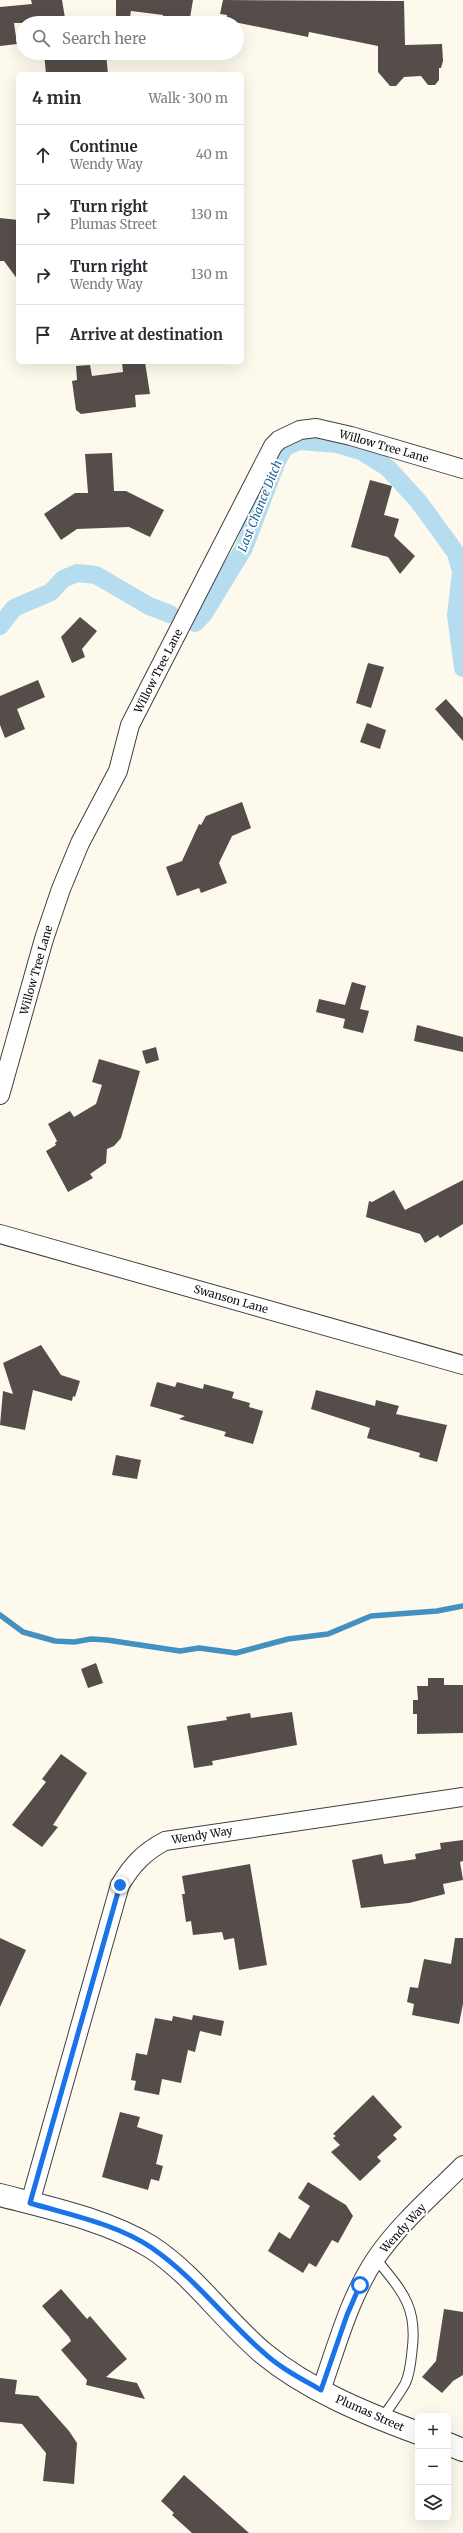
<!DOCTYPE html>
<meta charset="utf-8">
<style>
:root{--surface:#fff;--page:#f7f7f7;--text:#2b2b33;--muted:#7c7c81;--line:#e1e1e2}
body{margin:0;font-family:Merriweather,serif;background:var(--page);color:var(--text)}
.controls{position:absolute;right:12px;bottom:12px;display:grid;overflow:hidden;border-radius:6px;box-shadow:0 4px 16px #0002}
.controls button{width:36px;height:36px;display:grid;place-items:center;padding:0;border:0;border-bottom:1px solid var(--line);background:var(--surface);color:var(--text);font:20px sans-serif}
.stop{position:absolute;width:12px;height:12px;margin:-9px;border:3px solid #1a73e8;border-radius:50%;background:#fff}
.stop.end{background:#1a73e8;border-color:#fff;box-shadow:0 1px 4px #0008}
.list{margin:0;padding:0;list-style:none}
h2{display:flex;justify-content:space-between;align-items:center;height:52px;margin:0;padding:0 16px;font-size:17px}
h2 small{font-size:13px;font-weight:400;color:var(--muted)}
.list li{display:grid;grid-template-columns:26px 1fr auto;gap:12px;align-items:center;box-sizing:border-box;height:60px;padding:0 16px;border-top:1px solid var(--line)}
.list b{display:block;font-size:15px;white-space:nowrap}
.list p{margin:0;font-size:13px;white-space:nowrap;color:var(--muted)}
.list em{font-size:13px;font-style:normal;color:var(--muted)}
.icon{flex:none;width:22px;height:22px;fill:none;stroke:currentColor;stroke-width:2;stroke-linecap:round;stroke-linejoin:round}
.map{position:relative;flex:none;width:463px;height:2533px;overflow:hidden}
.search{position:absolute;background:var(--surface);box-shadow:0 4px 16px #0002;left:16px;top:16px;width:228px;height:44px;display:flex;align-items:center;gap:10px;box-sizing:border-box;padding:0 14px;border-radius:22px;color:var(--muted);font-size:15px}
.panel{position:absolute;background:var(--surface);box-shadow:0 4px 16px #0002;left:16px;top:72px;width:228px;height:292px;border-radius:6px}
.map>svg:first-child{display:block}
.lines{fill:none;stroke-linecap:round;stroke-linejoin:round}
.stream{stroke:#4391c1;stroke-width:5.5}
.canal{stroke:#b6dcf0;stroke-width:18}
.building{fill:#544d4a}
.service-casing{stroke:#3f3f3f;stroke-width:11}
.minor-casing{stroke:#3f3f3f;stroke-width:20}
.tertiary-casing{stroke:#3f3f3f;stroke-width:24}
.service{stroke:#fff;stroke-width:9}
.minor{stroke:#fff;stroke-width:18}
.tertiary{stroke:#fff;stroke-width:22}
.route{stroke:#1a73e8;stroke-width:5}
.labels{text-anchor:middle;stroke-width:4;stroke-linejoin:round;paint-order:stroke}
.street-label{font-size:11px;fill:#0c0c0c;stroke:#fff}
.water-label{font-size:12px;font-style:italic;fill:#216393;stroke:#fff}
</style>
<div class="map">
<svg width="463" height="2533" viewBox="0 0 463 2533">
<rect width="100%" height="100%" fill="#fdfaed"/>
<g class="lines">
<path class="stream" d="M 0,1615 L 23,1632 L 55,1641 L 74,1642 L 91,1639 L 107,1640 L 180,1651 L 199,1648 L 236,1653 L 288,1639 L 328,1634 L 371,1616 L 437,1611 L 463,1606"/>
<path class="canal" d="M 195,623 L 203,615 L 244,548 L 277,461 L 285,447 L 299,441 L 337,444 L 361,451 L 388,468 L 419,502 L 456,553 L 461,572 L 456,615 L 463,668
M 0,626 L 14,608 L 51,592 L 63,579 L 77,573 L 96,575 L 149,606 L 170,614"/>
</g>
<path class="building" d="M 31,0 L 62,0 L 65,18 L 64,23 L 14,23 L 17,44 L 0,46 L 0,7 L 32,4 Z
M 116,0 L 193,0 L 190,18 L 181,17 L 180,23 L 162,23 L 163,15 L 131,11 L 129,23 L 116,23 Z
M 223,0 L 404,1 L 405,45 L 442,44 L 443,61 L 441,68 L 439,68 L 439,80 L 435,85 L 428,85 L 421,76 L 404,77 L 396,86 L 390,86 L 378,72 L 378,46 L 309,32 L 308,37 L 239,23 L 226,23 L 227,15 L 220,14 Z
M 44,53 L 106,53 L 108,74 L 46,74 Z
M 0,218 L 18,220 L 18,280 L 4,261 L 0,261 Z
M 122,362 L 145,362 L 150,394 L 135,395 L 136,407 L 81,414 L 76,410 L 72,381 L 77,380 L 76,366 L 90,365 L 92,376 L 123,372 Z
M 112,453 L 114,491 L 126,491 L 164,510 L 150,537 L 129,527 L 77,529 L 61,540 L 44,514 L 75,493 L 88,493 L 85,454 Z
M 370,480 L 392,486 L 384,515 L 399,519 L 394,536 L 415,556 L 400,574 L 388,557 L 351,547 Z
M 80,617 L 97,631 L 82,649 L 85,657 L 72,663 L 61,637 Z
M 368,663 L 384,667 L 371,708 L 356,703 Z
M 38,680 L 45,697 L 17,709 L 25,729 L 5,738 L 0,725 L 0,696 Z
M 446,699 L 463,718 L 463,741 L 435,709 Z
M 367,723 L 386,730 L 380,749 L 360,742 Z
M 242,802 L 251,828 L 232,836 L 219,863 L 227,883 L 201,893 L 199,888 L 177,896 L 166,867 L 182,861 L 199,824 L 201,825 L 206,816 Z
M 352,982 L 366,986 L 360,1009 L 369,1011 L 363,1033 L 343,1028 L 345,1019 L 316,1012 L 319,999 L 345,1005 Z
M 417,1025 L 463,1037 L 463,1052 L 414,1041 Z
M 156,1047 L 159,1060 L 146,1064 L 142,1051 Z
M 99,1059 L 140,1071 L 121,1138 L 114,1146 L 107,1149 L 106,1163 L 90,1174 L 93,1178 L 68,1192 L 46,1151 L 56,1145 L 55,1143 L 57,1141 L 48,1124 L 70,1111 L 74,1117 L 96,1104 L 102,1085 L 92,1082 Z
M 463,1180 L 463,1224 L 440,1238 L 438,1235 L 425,1243 L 420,1234 L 366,1217 L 369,1201 L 372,1202 L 394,1190 L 405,1210 Z
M 41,1345 L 61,1375 L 80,1381 L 75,1397 L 73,1396 L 72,1401 L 33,1390 L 25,1430 L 0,1425 L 3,1391 L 13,1394 L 3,1363 Z
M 157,1382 L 175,1387 L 177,1382 L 203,1389 L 204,1384 L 234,1392 L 232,1398 L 250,1403 L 249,1407 L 263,1411 L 253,1444 L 224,1436 L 226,1432 L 179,1419 L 185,1416 L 150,1406 Z
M 316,1390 L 375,1406 L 376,1400 L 399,1406 L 396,1414 L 447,1425 L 437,1462 L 419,1457 L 420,1453 L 367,1438 L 370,1428 L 311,1409 Z
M 116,1455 L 141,1460 L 137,1479 L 112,1475 Z
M 96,1663 L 103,1683 L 88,1688 L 81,1669 Z
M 428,1678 L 444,1678 L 444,1685 L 463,1685 L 463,1733 L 417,1734 L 417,1714 L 413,1714 L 413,1700 L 418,1700 L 417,1686 L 428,1686 Z
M 292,1712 L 297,1745 L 212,1761 L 213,1765 L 194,1768 L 187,1726 L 227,1720 L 226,1717 L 250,1713 L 251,1718 Z
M 61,1754 L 87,1773 L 53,1825 L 58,1827 L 42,1847 L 12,1825 L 46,1782 L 42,1779 Z
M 463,1840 L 463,1861 L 460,1862 L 463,1880 L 443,1884 L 445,1894 L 409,1903 L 361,1908 L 352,1860 L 382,1854 L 384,1864 L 416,1859 L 415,1854 L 441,1849 L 440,1843 Z
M 250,1864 L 267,1965 L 239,1970 L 234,1938 L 224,1940 L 222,1932 L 193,1935 L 191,1921 L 186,1922 L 182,1894 L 185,1894 L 182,1876 Z
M 0,1938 L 26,1950 L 0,2007 Z
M 455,1938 L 463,1938 L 463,2004 L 459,2024 L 412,2015 L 414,2004 L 407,2002 L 410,1987 L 418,1988 L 424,1959 L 451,1964 Z
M 193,2015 L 224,2021 L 221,2036 L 200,2031 L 195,2052 L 188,2050 L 181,2083 L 162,2079 L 159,2095 L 134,2090 L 136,2081 L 131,2080 L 136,2053 L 147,2055 L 155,2018 L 172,2021 L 173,2016 L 192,2020 Z
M 373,2095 L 402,2127 L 393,2135 L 397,2139 L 377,2157 L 381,2161 L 360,2181 L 331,2152 L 340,2145 L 333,2138 L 336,2136 L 333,2134 Z
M 120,2112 L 140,2117 L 137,2127 L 163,2135 L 156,2164 L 163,2166 L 159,2181 L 151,2179 L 148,2190 L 102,2177 Z
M 308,2182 L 346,2205 L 353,2216 L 338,2243 L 332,2240 L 316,2267 L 309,2263 L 303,2273 L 268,2251 L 279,2232 L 290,2239 L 310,2206 L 298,2198 Z
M 61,2289 L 87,2319 L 90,2316 L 127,2359 L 106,2377 L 137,2383 L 145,2399 L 86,2385 L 87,2380 L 61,2350 L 71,2341 L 69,2337 L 42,2306 Z
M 444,2309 L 463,2312 L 463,2375 L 453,2381 L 442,2393 L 422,2377 L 436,2361 Z
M 0,2378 L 17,2380 L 15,2394 L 38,2396 L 69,2431 L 77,2443 L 74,2484 L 43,2481 L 46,2453 L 22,2424 L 0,2422 Z
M 184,2475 L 249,2533 L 192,2533 L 172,2515 L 174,2513 L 161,2501 Z"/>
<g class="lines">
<defs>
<path id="service" d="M 376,2259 C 402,2291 418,2307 412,2351 C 411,2361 410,2374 405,2384 C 398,2396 389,2408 381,2420"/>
<path id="minor" d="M 0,1095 L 44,939 L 61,889 L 80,843 L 118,771 L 130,725 L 273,446 L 279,440 L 300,430 L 316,428 L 351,436 L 463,469
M 0,1234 L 463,1365
M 30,2203 L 120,1885 C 132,1865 144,1852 165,1841 L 463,1797
M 321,2390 C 337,2346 349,2298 376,2258 C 400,2223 433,2195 463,2165"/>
<path id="tertiary" d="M 0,2195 C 50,2208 107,2220 151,2247 C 194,2275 224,2320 263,2353 C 308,2390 364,2413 418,2433
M 448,2444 L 463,2450"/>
</defs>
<use href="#service" class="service-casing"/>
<use href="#minor" class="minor-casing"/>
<use href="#tertiary" class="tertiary-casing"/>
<use href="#service" class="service"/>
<use href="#minor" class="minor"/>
<use href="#tertiary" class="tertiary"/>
</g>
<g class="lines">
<path class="route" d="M 120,1885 L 30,2203 C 70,2215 117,2224 152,2248 C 194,2277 225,2319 263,2352 C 280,2368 302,2379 321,2390 L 347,2315 L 360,2285"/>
</g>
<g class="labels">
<g class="street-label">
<text transform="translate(384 446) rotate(16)" y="4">Willow Tree Lane</text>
<text transform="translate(158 671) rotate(-63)" y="4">Willow Tree Lane</text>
<text transform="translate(36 970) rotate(-74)" y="4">Willow Tree Lane</text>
<text transform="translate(231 1299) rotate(16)" y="4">Swanson Lane</text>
<text transform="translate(202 1835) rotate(-9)" y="4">Wendy Way</text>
<text transform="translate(403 2228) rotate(-48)" y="4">Wendy Way</text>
<text transform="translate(370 2413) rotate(24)" y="4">Plumas Street</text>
</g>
<g class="water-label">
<text transform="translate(260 506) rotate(-68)" y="4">Last Chance Ditch</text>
</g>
</g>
</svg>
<div class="controls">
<button>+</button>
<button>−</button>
<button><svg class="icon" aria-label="layers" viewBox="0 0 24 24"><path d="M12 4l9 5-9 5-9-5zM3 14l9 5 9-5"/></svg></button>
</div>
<div class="stop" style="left:360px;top:2285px"></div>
<div class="stop end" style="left:120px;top:1885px"></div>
<div class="search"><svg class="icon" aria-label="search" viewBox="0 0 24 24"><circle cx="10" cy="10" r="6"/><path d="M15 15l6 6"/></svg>Search here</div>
<section class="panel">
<h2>4 min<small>Walk · 300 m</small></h2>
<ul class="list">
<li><svg class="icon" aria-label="ahead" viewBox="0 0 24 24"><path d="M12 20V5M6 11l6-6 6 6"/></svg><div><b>Continue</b><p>Wendy Way</p></div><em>40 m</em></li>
<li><svg class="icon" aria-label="right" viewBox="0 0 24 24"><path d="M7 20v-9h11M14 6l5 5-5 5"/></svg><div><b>Turn right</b><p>Plumas Street</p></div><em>130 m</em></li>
<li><svg class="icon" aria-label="right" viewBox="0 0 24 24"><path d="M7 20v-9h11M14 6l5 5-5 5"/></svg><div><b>Turn right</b><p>Wendy Way</p></div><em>130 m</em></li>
<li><svg class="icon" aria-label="arrive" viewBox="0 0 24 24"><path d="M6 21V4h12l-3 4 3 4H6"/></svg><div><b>Arrive at destination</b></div></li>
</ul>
</section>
</div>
